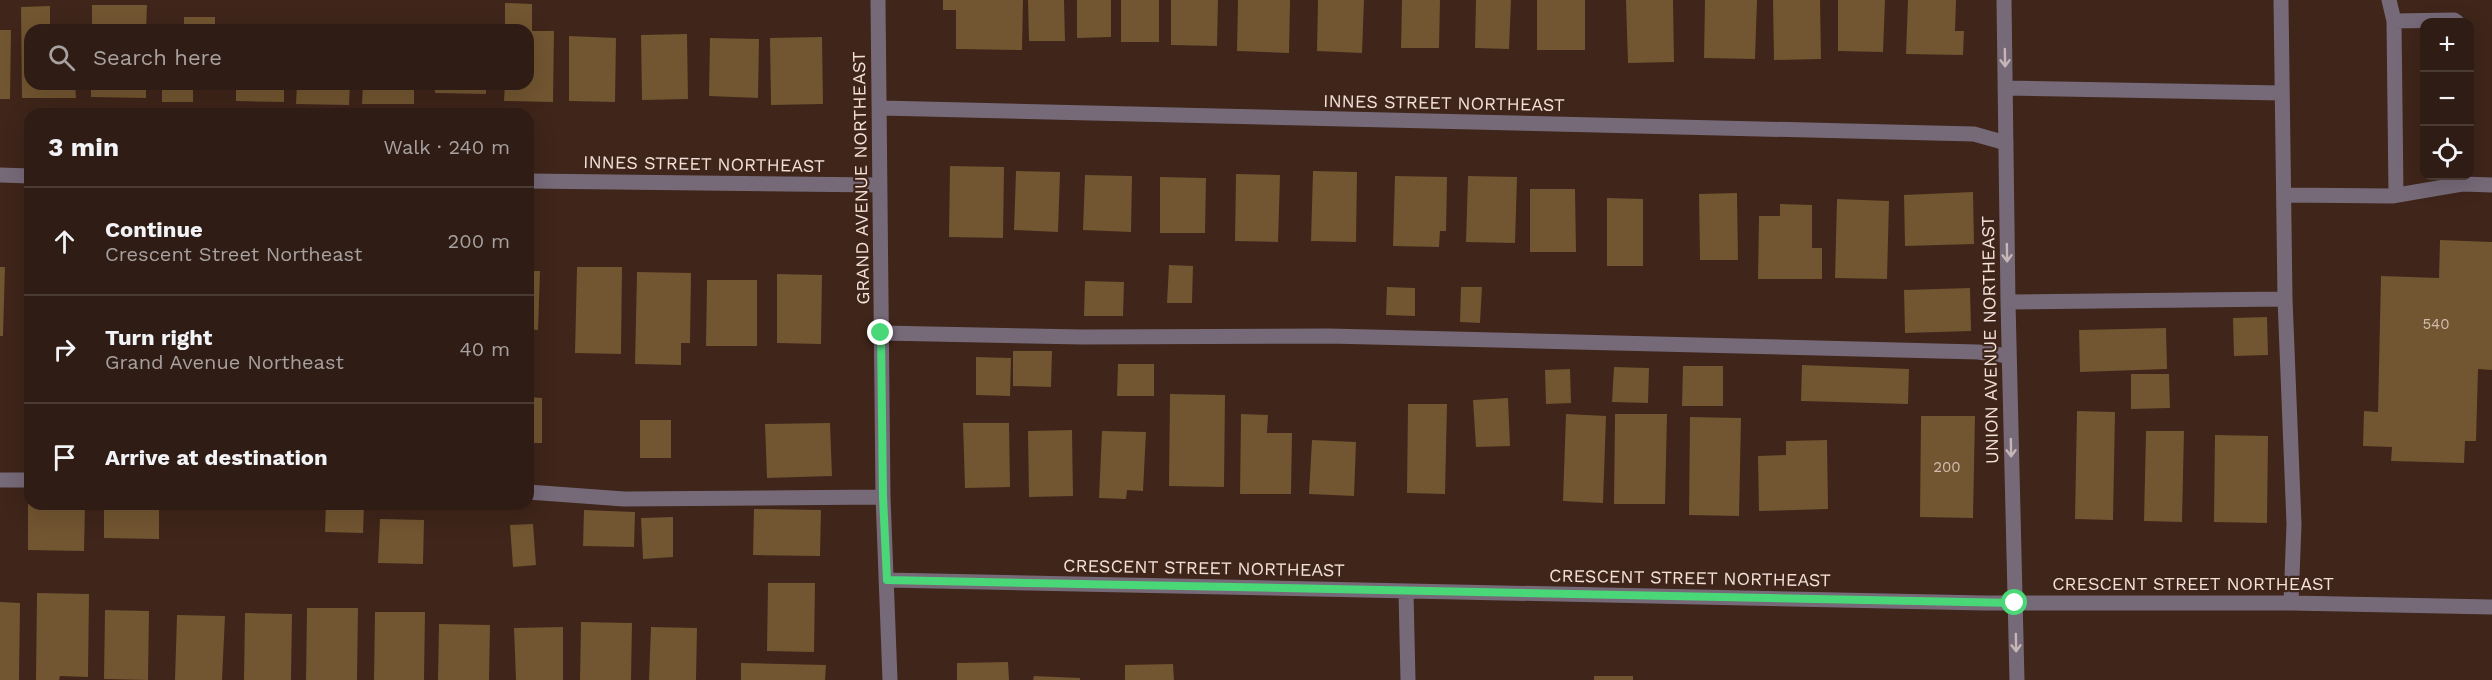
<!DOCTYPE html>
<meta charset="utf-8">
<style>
:root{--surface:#2f1c14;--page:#37251d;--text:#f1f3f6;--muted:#a7a1a0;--line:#4a3a34}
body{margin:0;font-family:"Work Sans",sans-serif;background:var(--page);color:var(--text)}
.controls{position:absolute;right:18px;top:18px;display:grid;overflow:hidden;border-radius:12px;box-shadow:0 6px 24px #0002}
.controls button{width:54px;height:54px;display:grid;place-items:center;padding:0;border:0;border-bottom:2px solid var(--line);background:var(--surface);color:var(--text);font:30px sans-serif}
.stop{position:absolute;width:18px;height:18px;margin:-14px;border:4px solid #49d778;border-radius:50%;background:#fff}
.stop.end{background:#49d778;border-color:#fff;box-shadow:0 2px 6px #0008}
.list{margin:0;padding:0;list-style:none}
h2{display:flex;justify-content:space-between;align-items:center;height:78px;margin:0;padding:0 24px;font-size:26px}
h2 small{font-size:20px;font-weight:400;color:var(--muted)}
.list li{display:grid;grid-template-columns:39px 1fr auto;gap:18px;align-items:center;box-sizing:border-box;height:108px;padding:0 24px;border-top:2px solid var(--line)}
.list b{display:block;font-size:22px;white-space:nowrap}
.list p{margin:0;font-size:20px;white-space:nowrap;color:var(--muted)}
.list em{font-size:20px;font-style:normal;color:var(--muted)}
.icon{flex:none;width:33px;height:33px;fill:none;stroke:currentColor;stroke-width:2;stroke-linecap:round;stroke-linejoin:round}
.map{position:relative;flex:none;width:2492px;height:680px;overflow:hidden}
.search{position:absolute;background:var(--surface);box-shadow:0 6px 24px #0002;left:24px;top:24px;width:510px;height:66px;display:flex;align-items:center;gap:15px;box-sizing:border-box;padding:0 21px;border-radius:18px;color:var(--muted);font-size:22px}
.panel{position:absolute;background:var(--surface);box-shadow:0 6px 24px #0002;left:24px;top:108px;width:510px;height:402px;border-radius:18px}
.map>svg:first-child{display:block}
.building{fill:#725531}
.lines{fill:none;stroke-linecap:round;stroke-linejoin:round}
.minor{stroke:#766978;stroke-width:15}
.oneway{stroke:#c7b6b7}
.route{stroke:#49d778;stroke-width:8}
.labels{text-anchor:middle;stroke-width:4.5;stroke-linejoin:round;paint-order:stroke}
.number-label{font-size:15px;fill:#d2bdaf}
.street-label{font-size:18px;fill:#f2e0d9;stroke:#3f251a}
</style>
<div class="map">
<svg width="2492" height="680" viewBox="0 0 2492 680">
<rect width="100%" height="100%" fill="#3f251a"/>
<path class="building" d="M 943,0 L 1023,0 L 1022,50 L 956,49 L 956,10 L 943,10 Z
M 1028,0 L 1064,0 L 1065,41 L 1029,41 Z
M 1077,0 L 1111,0 L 1111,37 L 1077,38 Z
M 1121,0 L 1159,0 L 1159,42 L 1121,42 Z
M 1171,0 L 1218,0 L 1217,46 L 1171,45 Z
M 1238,0 L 1290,0 L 1289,53 L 1237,51 Z
M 1318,0 L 1364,0 L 1362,53 L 1317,51 Z
M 1402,0 L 1440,0 L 1439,48 L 1401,48 Z
M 1476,0 L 1511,0 L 1509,49 L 1475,48 Z
M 1537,0 L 1585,0 L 1585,50 L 1537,50 Z
M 1626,0 L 1673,0 L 1674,62 L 1628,63 Z
M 1705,0 L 1757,0 L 1755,59 L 1704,58 Z
M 1773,0 L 1820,0 L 1821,59 L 1774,60 Z
M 1838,0 L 1885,0 L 1883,52 L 1838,51 Z
M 1908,0 L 1956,0 L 1955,31 L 1964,31 L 1963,55 L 1906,54 Z
M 505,3 L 532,4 L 532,31 L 554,31 L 553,102 L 504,101 L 505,84 L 528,84 L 528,30 L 505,30 Z
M 92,5 L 147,5 L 146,30 L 92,30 Z
M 50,6 L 50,28 L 74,28 L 74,30 L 30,30 L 30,84 L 75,84 L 76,98 L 22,98 L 21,7 Z
M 184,17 L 215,17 L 215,30 L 184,30 Z
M 298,25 L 351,26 L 351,30 L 298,30 Z
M 237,27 L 277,28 L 277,30 L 237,30 Z
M 364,28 L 382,28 L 382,30 L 364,30 Z
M 0,30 L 11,30 L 10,99 L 0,99 Z
M 687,34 L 688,99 L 642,100 L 641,35 Z
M 569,36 L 616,38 L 615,102 L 569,101 Z
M 822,37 L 823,104 L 771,105 L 770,38 Z
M 710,38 L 759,39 L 758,98 L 709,96 Z
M 91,84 L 146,84 L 146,98 L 91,97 Z
M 162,84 L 215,84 L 215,86 L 193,87 L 193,102 L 162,102 Z
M 236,84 L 284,84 L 284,102 L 236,101 Z
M 297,84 L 350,84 L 349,105 L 296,104 Z
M 363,84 L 414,84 L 414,104 L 362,104 Z
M 435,84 L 486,84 L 486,94 L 435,93 Z
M 950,166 L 1004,167 L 1003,238 L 949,237 Z
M 1016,171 L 1060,172 L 1058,232 L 1014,230 Z
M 1313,171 L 1357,172 L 1356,242 L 1311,241 Z
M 1236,174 L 1280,175 L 1278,242 L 1235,241 Z
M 1085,175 L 1132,176 L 1131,232 L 1083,230 Z
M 1395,176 L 1447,177 L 1446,231 L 1440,231 L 1439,247 L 1393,246 Z
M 1468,176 L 1517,177 L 1515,243 L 1466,242 Z
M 1160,177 L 1206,178 L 1205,233 L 1160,233 Z
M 1530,189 L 1575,189 L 1576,252 L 1530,252 Z
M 1973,192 L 1974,244 L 1905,246 L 1904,195 Z
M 1737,193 L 1738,260 L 1700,260 L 1699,194 Z
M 1607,198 L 1643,199 L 1643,266 L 1607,266 Z
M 1837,199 L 1889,201 L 1887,279 L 1835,278 Z
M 1780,204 L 1812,205 L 1812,248 L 1822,248 L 1822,279 L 1758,279 L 1759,216 L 1780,216 Z
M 2440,240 L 2492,242 L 2492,370 L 2478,369 L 2476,441 L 2465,441 L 2464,463 L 2391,461 L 2392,447 L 2363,446 L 2364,411 L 2378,412 L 2381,276 L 2439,278 Z
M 1169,265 L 1193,266 L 1192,303 L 1167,303 Z
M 0,267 L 5,267 L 3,336 L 0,336 Z
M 25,267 L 30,267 L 30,351 L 24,351 Z
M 577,267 L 622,267 L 621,354 L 575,353 Z
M 528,271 L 540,271 L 538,330 L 528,329 Z
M 637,272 L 691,273 L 690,343 L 681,343 L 681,365 L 635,364 Z
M 777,274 L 822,275 L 821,344 L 777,343 Z
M 707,280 L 757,280 L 757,346 L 706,346 Z
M 1085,281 L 1124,282 L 1123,316 L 1084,316 Z
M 1387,287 L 1415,288 L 1415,316 L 1386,315 Z
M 1461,287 L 1482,287 L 1480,323 L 1460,322 Z
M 1970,288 L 1971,331 L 1905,333 L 1904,290 Z
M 2267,317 L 2268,355 L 2234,356 L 2233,318 Z
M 2166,328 L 2167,369 L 2080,372 L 2079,330 Z
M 1013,351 L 1052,351 L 1051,387 L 1013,386 Z
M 976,357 L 1011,358 L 1010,396 L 976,395 Z
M 1118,364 L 1154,364 L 1154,396 L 1117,396 Z
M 1802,365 L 1909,369 L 1908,404 L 1801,401 Z
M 1683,366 L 1723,366 L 1723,406 L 1682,406 Z
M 1614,367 L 1649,368 L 1648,403 L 1612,402 Z
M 1570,369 L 1571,403 L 1546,404 L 1545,370 Z
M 2131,374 L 2169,374 L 2170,408 L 2131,409 Z
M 1170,394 L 1225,395 L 1224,487 L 1169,486 Z
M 528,397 L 542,398 L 542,443 L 528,443 Z
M 1508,398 L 1510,446 L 1476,447 L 1473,400 Z
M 1408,404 L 1447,404 L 1445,494 L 1407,493 Z
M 26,406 L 30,406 L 30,453 L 25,452 Z
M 2077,411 L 2115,412 L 2113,520 L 2075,519 Z
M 1241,414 L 1268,415 L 1267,433 L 1292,433 L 1291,494 L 1240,494 Z
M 1566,414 L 1606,416 L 1603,503 L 1563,501 Z
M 1615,414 L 1667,414 L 1665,504 L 1614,504 Z
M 1921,416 L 1975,416 L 1973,518 L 1920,517 Z
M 1690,417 L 1741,418 L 1739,516 L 1689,515 Z
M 640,420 L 671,420 L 671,458 L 640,458 Z
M 830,423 L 832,476 L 767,478 L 765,424 Z
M 963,423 L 1009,423 L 1010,487 L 965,488 Z
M 1072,430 L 1073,496 L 1029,497 L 1028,431 Z
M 1102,431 L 1146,432 L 1143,491 L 1127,490 L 1126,499 L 1099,498 Z
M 2146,431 L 2184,431 L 2182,522 L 2144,521 Z
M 2215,435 L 2268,436 L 2267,523 L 2214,522 Z
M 1312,440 L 1356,442 L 1354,496 L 1309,494 Z
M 1827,440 L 1828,509 L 1759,511 L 1758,456 L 1786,455 L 1786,441 Z
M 28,504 L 85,504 L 84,551 L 28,550 Z
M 104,504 L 159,504 L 159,539 L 104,538 Z
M 326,504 L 364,504 L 363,533 L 325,532 Z
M 754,509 L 821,510 L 820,556 L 753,555 Z
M 584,510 L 635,512 L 634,547 L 583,546 Z
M 673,517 L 673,557 L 643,559 L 641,518 Z
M 380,519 L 424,520 L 423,564 L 378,563 Z
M 533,524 L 536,565 L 513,567 L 510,525 Z
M 768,583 L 815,583 L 814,652 L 767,651 Z
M 37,593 L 89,594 L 88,677 L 60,676 L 59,680 L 36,680 Z
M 0,602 L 20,603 L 19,680 L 0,680 Z
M 307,608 L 358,608 L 357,680 L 306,680 Z
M 105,610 L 149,611 L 148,680 L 104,679 Z
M 375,612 L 425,612 L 424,680 L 374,680 Z
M 245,613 L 292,614 L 291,680 L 244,680 Z
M 177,615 L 225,616 L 222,680 L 175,680 Z
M 581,622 L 632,623 L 631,680 L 580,680 Z
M 439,624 L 490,625 L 489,680 L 438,680 Z
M 563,627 L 563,680 L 516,680 L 514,628 Z
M 651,627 L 697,628 L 696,680 L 649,680 Z
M 1008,662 L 1009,680 L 957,680 L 957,663 Z
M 741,663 L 826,665 L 825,680 L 741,680 Z
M 1173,664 L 1174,680 L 1125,680 L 1125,665 Z
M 1034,676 L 1080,678 L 1080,680 L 1033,680 Z
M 1594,676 L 1633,676 L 1633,680 L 1594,680 Z"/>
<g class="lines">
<path class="minor" d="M 878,0 L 883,497 L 890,680
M 2004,0 L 2008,302 L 2017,680
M 2281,0 L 2285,299 L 2294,524 L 2291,603
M 2389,0 L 2394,21 L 2454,20 L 2457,22
M 2394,21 L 2396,195
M 2005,88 L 2282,93
M 881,108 L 1974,134 L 2006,143
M 0,175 L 30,176
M 2462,176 L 2462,184 L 2492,185
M 528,181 L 880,185
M 2284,195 L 2392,196 L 2462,184
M 2008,302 L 2285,299
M 881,333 L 1083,337 L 1329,336 L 1978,352 L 2009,356
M 0,480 L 30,480
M 528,492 L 624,499 L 883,497
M 887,580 L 1985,603 L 2291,603 L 2492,607
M 1406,592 L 1408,680"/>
</g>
<defs><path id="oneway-shaft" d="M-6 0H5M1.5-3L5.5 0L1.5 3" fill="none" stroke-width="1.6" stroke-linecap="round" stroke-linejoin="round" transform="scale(1.5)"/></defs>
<g class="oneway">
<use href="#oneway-shaft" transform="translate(2005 58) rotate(89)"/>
<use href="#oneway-shaft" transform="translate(2007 253) rotate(89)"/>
<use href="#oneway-shaft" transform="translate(2011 448) rotate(89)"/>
<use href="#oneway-shaft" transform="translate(2016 643) rotate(89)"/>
</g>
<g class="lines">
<path class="route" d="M 881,333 L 883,497 L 887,580 L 2015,603"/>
</g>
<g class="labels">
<g class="number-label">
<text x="2436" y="329">540</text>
<text x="1947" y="472">200</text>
</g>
<g class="street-label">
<text transform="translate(1444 103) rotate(1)" y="6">INNES STREET NORTHEAST</text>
<text transform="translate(704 164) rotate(1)" y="6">INNES STREET NORTHEAST</text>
<text transform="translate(861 178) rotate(-91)" y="6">GRAND AVENUE NORTHEAST</text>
<text transform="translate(1990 340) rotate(-91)" y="6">UNION AVENUE NORTHEAST</text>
<text transform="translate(1204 568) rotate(1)" y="6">CRESCENT STREET NORTHEAST</text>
<text transform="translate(1690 578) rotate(1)" y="6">CRESCENT STREET NORTHEAST</text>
<text x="2193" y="590">CRESCENT STREET NORTHEAST</text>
</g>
</g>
</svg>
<div class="controls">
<button>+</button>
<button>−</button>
<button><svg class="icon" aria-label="locate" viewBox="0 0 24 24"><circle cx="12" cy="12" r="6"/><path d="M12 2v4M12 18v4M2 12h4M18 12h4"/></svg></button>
</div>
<div class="stop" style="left:2015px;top:603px"></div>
<div class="stop end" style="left:881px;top:333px"></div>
<div class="search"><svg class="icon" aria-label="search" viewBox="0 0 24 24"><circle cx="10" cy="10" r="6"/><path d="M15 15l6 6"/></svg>Search here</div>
<section class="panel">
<h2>3 min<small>Walk · 240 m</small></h2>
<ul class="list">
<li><svg class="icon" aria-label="ahead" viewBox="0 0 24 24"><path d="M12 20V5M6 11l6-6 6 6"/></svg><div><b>Continue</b><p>Crescent Street Northeast</p></div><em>200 m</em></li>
<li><svg class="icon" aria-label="right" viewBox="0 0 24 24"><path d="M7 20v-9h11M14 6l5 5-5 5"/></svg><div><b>Turn right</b><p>Grand Avenue Northeast</p></div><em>40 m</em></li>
<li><svg class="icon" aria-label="arrive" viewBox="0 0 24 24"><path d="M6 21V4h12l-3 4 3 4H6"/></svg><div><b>Arrive at destination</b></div></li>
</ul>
</section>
</div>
